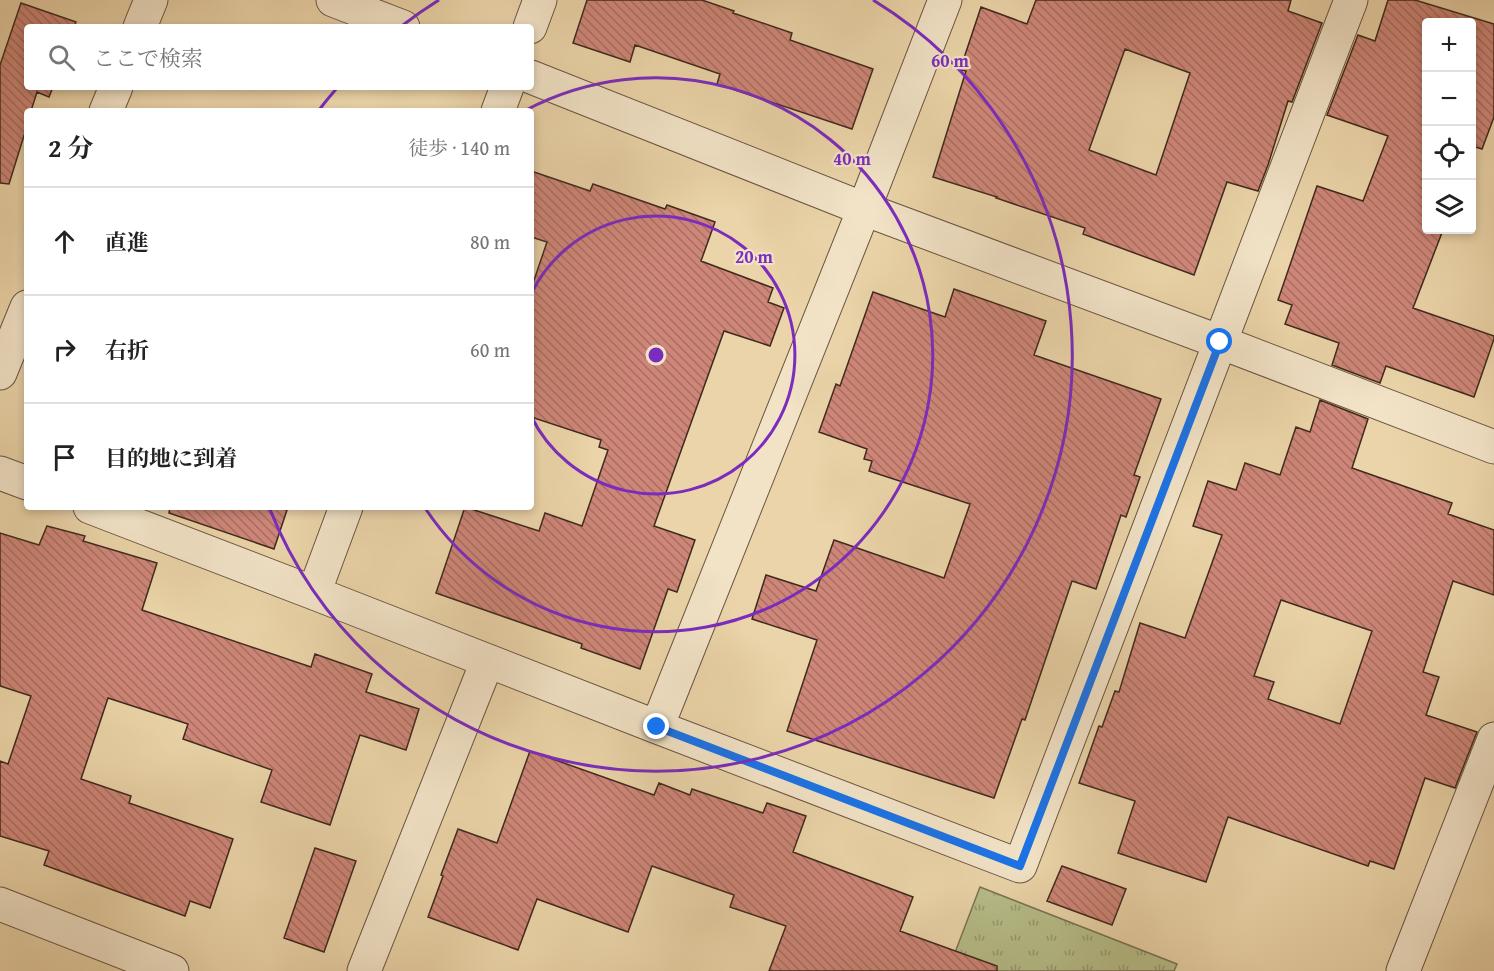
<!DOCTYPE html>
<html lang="ja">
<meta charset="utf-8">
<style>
:root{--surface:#fff;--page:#f6f6f6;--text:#222;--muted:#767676;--line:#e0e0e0}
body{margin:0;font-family:"Gentium Book Plus","Noto Serif JP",serif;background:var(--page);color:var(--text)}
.controls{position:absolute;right:18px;top:18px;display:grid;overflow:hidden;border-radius:6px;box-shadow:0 3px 9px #0003}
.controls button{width:54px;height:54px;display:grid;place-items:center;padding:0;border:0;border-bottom:2px solid var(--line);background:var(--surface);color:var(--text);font:30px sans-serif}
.stop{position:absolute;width:18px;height:18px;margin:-14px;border:4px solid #1a73e8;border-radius:50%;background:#fff}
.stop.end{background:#1a73e8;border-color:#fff;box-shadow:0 2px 6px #0008}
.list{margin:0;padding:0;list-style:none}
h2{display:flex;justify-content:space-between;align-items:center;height:78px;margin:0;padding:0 24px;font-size:26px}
h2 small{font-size:20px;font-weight:400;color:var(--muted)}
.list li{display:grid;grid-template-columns:39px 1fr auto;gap:18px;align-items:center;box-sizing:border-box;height:108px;padding:0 24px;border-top:2px solid var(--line)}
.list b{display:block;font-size:22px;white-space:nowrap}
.list em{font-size:20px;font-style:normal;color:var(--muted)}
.icon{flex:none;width:33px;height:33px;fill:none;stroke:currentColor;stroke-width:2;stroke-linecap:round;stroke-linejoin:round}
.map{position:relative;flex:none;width:1494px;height:971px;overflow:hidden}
.search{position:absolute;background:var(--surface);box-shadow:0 3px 9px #0003;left:24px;top:24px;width:510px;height:66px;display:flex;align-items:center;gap:15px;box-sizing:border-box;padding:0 21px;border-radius:6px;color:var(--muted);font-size:22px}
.panel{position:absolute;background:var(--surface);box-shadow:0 3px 9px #0003;left:24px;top:108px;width:510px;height:402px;border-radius:6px}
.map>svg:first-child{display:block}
.park{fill:url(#park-tufts);stroke:#7a7454;stroke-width:1.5}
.building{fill:url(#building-back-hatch);stroke:#3f2a1e;stroke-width:1.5;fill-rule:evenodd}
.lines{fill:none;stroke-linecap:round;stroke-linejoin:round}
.street-casing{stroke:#6a5441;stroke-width:35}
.street{stroke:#f2e3c7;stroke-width:33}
.route{stroke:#1a73e8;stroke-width:8}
.ring{fill:none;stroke:#7b2cbf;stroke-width:3}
.centre{fill:#7b2cbf;stroke:#f2e3c7;stroke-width:3}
.ring-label{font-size:18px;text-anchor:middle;font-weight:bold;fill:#7b2cbf;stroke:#f2e3c7;stroke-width:4.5;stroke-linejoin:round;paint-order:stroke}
</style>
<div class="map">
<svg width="1494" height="971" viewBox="0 0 1494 971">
<defs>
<pattern id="park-tufts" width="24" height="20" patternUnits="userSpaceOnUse" patternTransform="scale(1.5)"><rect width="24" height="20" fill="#b6bd89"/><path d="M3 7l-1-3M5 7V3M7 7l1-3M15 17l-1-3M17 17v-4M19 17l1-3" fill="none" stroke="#959a6f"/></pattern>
<pattern id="building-back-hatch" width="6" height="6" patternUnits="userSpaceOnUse" patternTransform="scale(1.5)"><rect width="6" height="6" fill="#ce8678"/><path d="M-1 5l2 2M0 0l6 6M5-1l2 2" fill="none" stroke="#a96e62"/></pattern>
</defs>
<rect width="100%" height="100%" fill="#ebd4a9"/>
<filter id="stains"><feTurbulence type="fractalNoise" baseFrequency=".00333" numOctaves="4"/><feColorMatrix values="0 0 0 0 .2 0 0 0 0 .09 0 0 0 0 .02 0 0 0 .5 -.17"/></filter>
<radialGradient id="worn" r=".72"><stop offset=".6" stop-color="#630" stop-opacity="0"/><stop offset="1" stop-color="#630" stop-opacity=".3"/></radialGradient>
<path class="park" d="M 980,887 L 1177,964 L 1174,971 L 948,971 Z"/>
<path class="building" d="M 587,0 L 702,0 L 734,11 L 733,13 L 792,33 L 790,40 L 873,69 L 852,129 L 717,84 L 720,74 L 635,45 L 630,62 L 573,43 Z
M 1036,0 L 1291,0 L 1288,11 L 1322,23 L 1292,102 L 1288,101 L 1268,165 L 1258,191 L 1227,182 L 1194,275 L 1083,234 L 1085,228 L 996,198 L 997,197 L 933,177 L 966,71 L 960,70 L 981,7 L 1027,24 ZM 1125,49 L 1190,73 L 1156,175 L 1089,150 Z
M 1388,0 L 1415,0 L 1494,24 L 1494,117 L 1482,149 L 1472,146 L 1472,22 L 1426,22 L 1426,230 L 1443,230 L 1413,308 L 1494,336 L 1494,339 L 1474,397 L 1386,366 L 1380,383 L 1332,365 L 1339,343 L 1285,324 L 1292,305 L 1278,300 L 1317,186 L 1363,201 L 1388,136 L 1327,115 L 1358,35 L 1375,41 Z
M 21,3 L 76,22 L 74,27 L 27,27 L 27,87 L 53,87 L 49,97 L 37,92 L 31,111 L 27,111 L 27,126 L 9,184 L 0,183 L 0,65 Z
M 531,171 L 590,191 L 593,184 L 665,209 L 667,205 L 715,222 L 701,261 L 773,288 L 768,302 L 784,308 L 770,346 L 724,331 L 654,526 L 695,540 L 677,592 L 668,589 L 640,669 L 581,648 L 582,644 L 436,593 L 465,507 L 539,531 L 545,513 L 582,526 L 608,450 L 599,447 L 601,440 L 531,417 L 531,289 L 547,242 L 531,237 Z
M 954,289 L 1046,321 L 1034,355 L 1161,399 L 1134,475 L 1140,477 L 1126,517 L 1121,515 L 1096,589 L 1072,581 L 1025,720 L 1022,719 L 994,798 L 787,731 L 817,640 L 752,619 L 766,575 L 816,591 L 834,540 L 944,578 L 970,504 L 869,471 L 872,461 L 864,459 L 867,449 L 819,432 L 836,384 L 840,386 L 873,292 L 945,317 Z
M 1320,400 L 1368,419 L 1352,468 L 1452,503 L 1448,514 L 1494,530 L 1494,595 L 1453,581 L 1423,672 L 1439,677 L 1426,715 L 1477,732 L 1455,788 L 1425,778 L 1394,869 L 1370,861 L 1368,866 L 1228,817 L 1206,882 L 1118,853 L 1135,801 L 1079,783 L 1099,726 L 1102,727 L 1115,691 L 1119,692 L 1140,623 L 1185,638 L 1222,535 L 1193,526 L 1208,481 L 1236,490 L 1245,463 L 1280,475 L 1296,427 L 1310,432 ZM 1281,600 L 1372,631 L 1340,724 L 1268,699 L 1274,682 L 1254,676 Z
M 170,507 L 288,507 L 274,549 L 169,513 Z
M 47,526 L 85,536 L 83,541 L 157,563 L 142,610 L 311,667 L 315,654 L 372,674 L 366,692 L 419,709 L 406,750 L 360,735 L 330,825 L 261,802 L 272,770 L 183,739 L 188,724 L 108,698 L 81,779 L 131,796 L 129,803 L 233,839 L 210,908 L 190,901 L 185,916 L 44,865 L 49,851 L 0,836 L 0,761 L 8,764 L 31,696 L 0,686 L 0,533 L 39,545 Z
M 530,751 L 654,795 L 659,783 L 690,795 L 692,789 L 763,813 L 767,803 L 806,816 L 793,852 L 913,897 L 900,931 L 997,966 L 997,971 L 769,971 L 786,926 L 730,907 L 734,895 L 652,866 L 628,932 L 537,899 L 518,950 L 428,917 L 443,876 L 441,875 L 458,829 L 497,843 Z
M 315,848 L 356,861 L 324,952 L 284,938 Z
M 1062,866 L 1126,889 L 1112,925 L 1047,901 Z"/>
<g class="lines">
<defs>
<path id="street" d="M 333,0 L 403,27
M 140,27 L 151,0
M 530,27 L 540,0
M 531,77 L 864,209 L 1220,342 L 1494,447
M 106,111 L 116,87
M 498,111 L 507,87
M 0,373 L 27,307
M 0,473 L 27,483
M 90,507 L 314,593 L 657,727 L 1020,866 L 1351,0
M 314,593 L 346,507
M 657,727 L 864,209 L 945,0
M 0,904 L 172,971
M 364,971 L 487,662
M 1403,971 L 1494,739"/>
</defs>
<use href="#street" class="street-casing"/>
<use href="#street" class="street"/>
</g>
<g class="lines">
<path class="route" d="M 657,727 L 1020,866 L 1220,342"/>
</g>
<g class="ring">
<path d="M531 294A139 139 0 1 1 531 416"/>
<path d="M526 110A277 277 0 1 1 425 508"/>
<path d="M319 110A416 416 0 0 1 337 88M403 25A416 416 0 0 1 439 0M873 0A416 416 0 1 1 269 507"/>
</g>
<circle cx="656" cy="355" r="9" class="centre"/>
<g class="ring-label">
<text x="950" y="67">60 m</text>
<text x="852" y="165">40 m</text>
<text x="754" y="263">20 m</text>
</g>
<rect width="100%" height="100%" filter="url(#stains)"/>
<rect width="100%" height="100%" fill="url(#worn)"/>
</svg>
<div class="controls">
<button>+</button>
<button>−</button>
<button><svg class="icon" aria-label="locate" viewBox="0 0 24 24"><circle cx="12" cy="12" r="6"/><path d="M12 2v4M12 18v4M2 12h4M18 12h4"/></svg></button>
<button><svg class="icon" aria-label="layers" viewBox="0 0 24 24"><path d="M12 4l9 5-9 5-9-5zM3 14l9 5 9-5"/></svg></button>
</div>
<div class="stop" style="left:1220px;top:342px"></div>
<div class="stop end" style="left:657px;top:727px"></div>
<div class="search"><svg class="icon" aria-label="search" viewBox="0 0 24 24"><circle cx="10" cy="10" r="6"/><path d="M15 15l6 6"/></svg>ここで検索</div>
<section class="panel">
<h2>2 分<small>徒歩 · 140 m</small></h2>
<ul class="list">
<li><svg class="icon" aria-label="ahead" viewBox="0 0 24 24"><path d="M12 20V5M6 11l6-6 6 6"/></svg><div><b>直進</b></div><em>80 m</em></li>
<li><svg class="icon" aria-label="right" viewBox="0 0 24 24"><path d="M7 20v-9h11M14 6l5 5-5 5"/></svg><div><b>右折</b></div><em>60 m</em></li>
<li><svg class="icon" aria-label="arrive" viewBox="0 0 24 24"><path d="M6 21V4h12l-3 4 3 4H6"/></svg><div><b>目的地に到着</b></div></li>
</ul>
</section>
</div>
